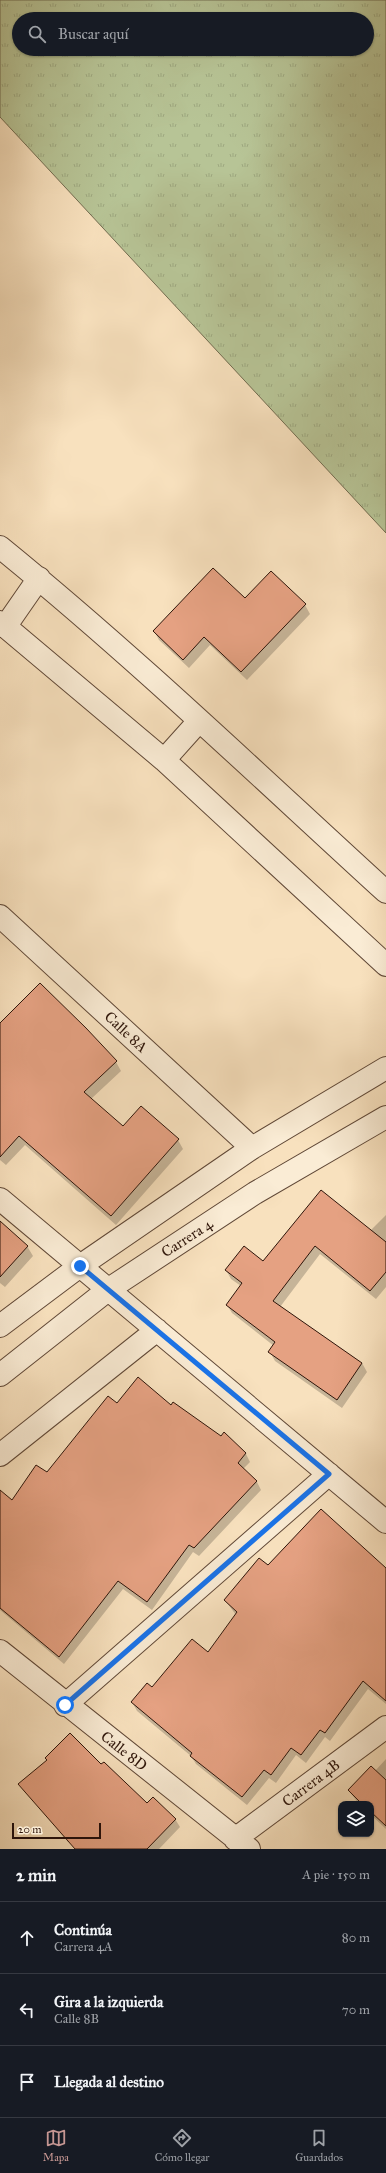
<!DOCTYPE html>
<html lang="es">
<meta charset="utf-8">
<style>
:root{--surface:#171b24;--page:#242831;--text:#f1f3f6;--muted:#9ea1a6;--line:#363941;--accent:#c59692}
body{margin:0;font-family:"IM FELL Great Primer",serif;background:var(--page);color:var(--text)}
.controls{position:absolute;right:12px;bottom:12px;display:grid;overflow:hidden;border-radius:8px;box-shadow:0 1px 3px #0004}
.controls button{width:36px;height:36px;display:grid;place-items:center;padding:0;border:0;border-bottom:1px solid var(--line);background:var(--surface);color:var(--text);font:20px sans-serif}
.scale{position:absolute;left:12px;bottom:10px;width:89px;box-sizing:border-box;padding-left:4px;border:2px solid #2e150a;border-top:0;font-size:11px;line-height:14px;white-space:nowrap;color:#2e150a;-webkit-text-stroke:3px #faecd5;paint-order:stroke}
.stop{position:absolute;width:12px;height:12px;margin:-9px;border:3px solid #1a73e8;border-radius:50%;background:#fff}
.stop.end{background:#1a73e8;border-color:#fff;box-shadow:0 1px 4px #0008}
.list{margin:0;padding:0;list-style:none}
h2{display:flex;justify-content:space-between;align-items:center;height:52px;margin:0;padding:0 16px;font-size:17px}
h2 small{font-size:13px;font-weight:400;color:var(--muted)}
.list li{display:grid;grid-template-columns:26px 1fr auto;gap:12px;align-items:center;box-sizing:border-box;height:72px;padding:0 16px;border-top:1px solid var(--line)}
.list b{display:block;font-size:15px;white-space:nowrap}
.list p{margin:0;font-size:13px;white-space:nowrap;color:var(--muted)}
.list em{font-size:13px;font-style:normal;color:var(--muted)}
.icon{flex:none;width:22px;height:22px;fill:none;stroke:currentColor;stroke-width:2;stroke-linecap:round;stroke-linejoin:round}
.map{position:relative;flex:none;width:386px;height:1849px;overflow:hidden}
.search{position:absolute;background:var(--surface);box-shadow:0 1px 3px #0004;left:12px;right:12px;top:12px;height:44px;display:flex;align-items:center;gap:10px;box-sizing:border-box;padding:0 14px;border-radius:22px;color:var(--muted);font-size:15px}
.sheet{height:268px;background:var(--surface)}
nav{display:flex;justify-content:space-around;align-items:center;box-sizing:border-box;height:56px;border-top:1px solid var(--line);background:var(--surface);font-size:11px;color:var(--muted)}
nav a{display:grid;justify-items:center;gap:2px}
nav .on{color:var(--accent)}
.map>svg:first-child{display:block}
.grass{fill:url(#grass-tufts);stroke:#726c50;fill-rule:evenodd}
.shadow{fill:#0003}
.building{fill:#e5a182;stroke:#2e150a}
.lines{fill:none;stroke-linecap:round;stroke-linejoin:round}
.minor-casing{stroke:#604837;stroke-width:24}
.minor{stroke:#faecd5;stroke-width:22}
.route{stroke:#1a73e8;stroke-width:5}
.labels{text-anchor:middle;stroke-width:3;stroke-linejoin:round;paint-order:stroke}
.street-label{font-size:15px;fill:#2e150a;stroke:#faecd5}
</style>
<div class="map">
<svg width="386" height="1849" viewBox="0 0 386 1849">
<defs>
<pattern id="grass-tufts" width="24" height="20" patternUnits="userSpaceOnUse"><rect width="24" height="20" fill="#b7c496"/><path d="M3 7l-1-3M5 7V3M7 7l1-3M15 17l-1-3M17 17v-4M19 17l1-3" fill="none" stroke="#9ea880"/></pattern>
</defs>
<rect width="100%" height="100%" fill="#f8e1be"/>
<filter id="stains"><feTurbulence type="fractalNoise" baseFrequency=".005" numOctaves="4"/><feColorMatrix values="0 0 0 0 .2 0 0 0 0 .09 0 0 0 0 .02 0 0 0 .5 -.17"/></filter>
<radialGradient id="worn" r=".72"><stop offset=".6" stop-color="#630" stop-opacity="0"/><stop offset="1" stop-color="#630" stop-opacity=".3"/></radialGradient>
<path class="grass" d="M 0,0 L 386,0 L 386,533 L 0,117 ZM 19,19 L 367,19 L 367,49 L 19,49 Z"/>
<path class="shadow" d="M 271,572 L 305,605 L 310,614 L 247,680 L 210,645 L 189,668 L 159,640 L 154,631 L 245,599 Z
M 0,1024 L 86,1029 L 116,1062 L 121,1071 L 91,1099 L 123,1128 L 141,1108 L 178,1140 L 183,1149 L 116,1225 L 25,1145 L 6,1165 L 0,1160 Z
M 321,1191 L 370,1231 L 386,1215 L 386,1287 L 376,1299 L 320,1254 L 280,1307 L 362,1363 L 367,1372 L 342,1408 L 275,1361 L 270,1352 L 274,1346 L 232,1313 L 227,1305 L 241,1286 L 231,1279 L 226,1270 L 263,1262 Z
M 0,1223 L 27,1246 L 33,1256 L 5,1287 L 0,1283 Z
M 117,1405 L 172,1406 L 221,1437 L 224,1434 L 246,1454 L 250,1462 L 243,1469 L 257,1482 L 261,1490 L 199,1556 L 193,1552 L 152,1610 L 123,1589 L 64,1664 L 0,1610 L 0,1491 L 12,1501 L 47,1474 Z
M 269,1567 L 386,1570 L 386,1704 L 368,1689 L 330,1741 L 325,1737 L 306,1763 L 296,1755 L 276,1783 L 269,1778 L 247,1805 L 196,1764 L 191,1756 L 137,1711 L 132,1702 L 208,1654 L 236,1615 L 225,1600 Z
M 386,1759 L 386,1829 L 371,1815 L 371,1804 L 359,1804 L 349,1791 L 375,1771 Z
M 101,1766 L 147,1805 L 175,1819 L 180,1827 L 159,1849 L 86,1849 L 76,1836 L 68,1842 L 20,1784 Z"/>
<path class="building" d="M 213,568 L 245,598 L 271,571 L 306,604 L 241,672 L 204,637 L 183,660 L 153,631 Z
M 40,983 L 86,1028 L 117,1061 L 84,1092 L 123,1126 L 141,1106 L 179,1139 L 111,1216 L 19,1136 L 0,1157 L 0,1023 Z
M 321,1190 L 386,1242 L 386,1272 L 370,1291 L 315,1246 L 273,1301 L 362,1363 L 337,1400 L 268,1352 L 275,1342 L 226,1305 L 242,1283 L 225,1270 L 244,1246 L 263,1261 Z
M 0,1221 L 28,1246 L 0,1277 Z
M 138,1377 L 171,1405 L 173,1402 L 221,1436 L 224,1432 L 246,1453 L 238,1463 L 257,1481 L 194,1548 L 189,1545 L 147,1602 L 118,1581 L 59,1657 L 0,1608 L 0,1490 L 12,1500 L 36,1465 L 47,1472 L 108,1396 L 117,1403 Z
M 321,1509 L 386,1568 L 386,1701 L 363,1681 L 325,1733 L 320,1730 L 301,1755 L 291,1748 L 271,1775 L 264,1770 L 242,1797 L 190,1756 L 192,1753 L 131,1702 L 147,1683 L 152,1687 L 192,1639 L 208,1652 L 237,1612 L 224,1600 L 259,1558 L 268,1565 Z
M 70,1733 L 101,1764 L 104,1762 L 147,1803 L 153,1797 L 176,1819 L 147,1849 L 75,1849 L 18,1784 L 47,1760 L 45,1758 Z
M 371,1766 L 386,1780 L 386,1826 L 371,1812 L 371,1804 L 362,1804 L 348,1790 Z"/>
<g class="lines">
<defs>
<path id="minor" d="M 0,547 C 134,656 259,776 386,892
M 0,622 L 164,760 L 386,965
M 5,627 L 39,578
M 164,760 L 199,721
M 0,916 L 252,1148
M 0,1199 L 386,1522
M 0,1326 L 80,1266 L 252,1148 L 386,1068
M 0,1375 L 109,1289 L 255,1193 L 386,1117
M 0,1455 L 157,1330
M 0,1651 L 249,1849
M 65,1705 L 329,1474
M 235,1839 L 386,1727"/>
</defs>
<use href="#minor" class="minor-casing"/>
<use href="#minor" class="minor"/>
</g>
<g class="lines">
<path class="route" d="M 65,1705 L 329,1474 L 80,1266"/>
</g>
<g class="labels">
<g class="street-label">
<text transform="translate(126 1032) rotate(43)" y="5">Calle 8A</text>
<text transform="translate(187 1238) rotate(-33)" y="5">Carrera 4</text>
<text transform="translate(124 1751) rotate(38)" y="5">Calle 8D</text>
<text transform="translate(311 1783) rotate(-37)" y="5">Carrera 4B</text>
</g>
</g>
<rect width="100%" height="100%" filter="url(#stains)"/>
<rect width="100%" height="100%" fill="url(#worn)"/>
</svg>
<div class="controls">
<button><svg class="icon" aria-label="layers" viewBox="0 0 24 24"><path d="M12 4l9 5-9 5-9-5zM3 14l9 5 9-5"/></svg></button>
</div>
<div class="scale">20 m</div>
<div class="stop" style="left:65px;top:1705px"></div>
<div class="stop end" style="left:80px;top:1266px"></div>
<div class="search"><svg class="icon" aria-label="search" viewBox="0 0 24 24"><circle cx="10" cy="10" r="6"/><path d="M15 15l6 6"/></svg>Buscar aquí</div>
</div>
<section class="sheet">
<h2>2 min<small>A pie · 150 m</small></h2>
<ul class="list">
<li><svg class="icon" aria-label="ahead" viewBox="0 0 24 24"><path d="M12 20V5M6 11l6-6 6 6"/></svg><div><b>Continúa</b><p>Carrera 4A</p></div><em>80 m</em></li>
<li><svg class="icon" aria-label="left" viewBox="0 0 24 24"><path d="M17 20v-9H6M10 6l-5 5 5 5"/></svg><div><b>Gira a la izquierda</b><p>Calle 8B</p></div><em>70 m</em></li>
<li><svg class="icon" aria-label="arrive" viewBox="0 0 24 24"><path d="M6 21V4h12l-3 4 3 4H6"/></svg><div><b>Llegada al destino</b></div></li>
</ul>
</section>
<nav>
<a class="on"><svg class="icon" aria-label="map" viewBox="0 0 24 24"><path d="M3 6l6-2 6 2 6-2v14l-6 2-6-2-6 2zM9 4v14M15 6v14"/></svg>Mapa</a>
<a><svg class="icon" aria-label="directions" viewBox="0 0 24 24"><path d="M12 3l9 9-9 9-9-9zM9 14v-3h6M13 9l2 2-2 2"/></svg>Cómo llegar</a>
<a><svg class="icon" aria-label="saved" viewBox="0 0 24 24"><path d="M7 4h10v16l-5-4-5 4z"/></svg>Guardados</a>
</nav>
